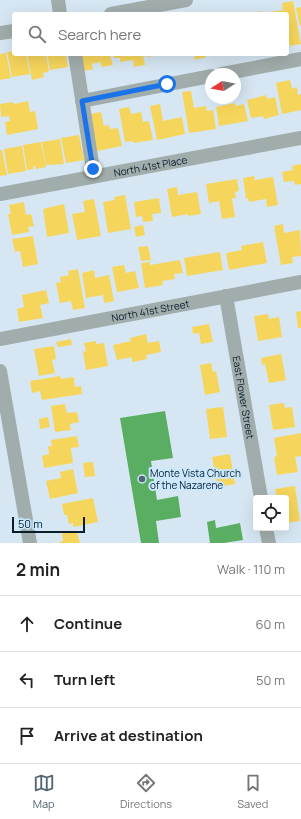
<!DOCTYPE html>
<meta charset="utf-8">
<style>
:root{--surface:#fff;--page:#f6f6f6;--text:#222;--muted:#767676;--line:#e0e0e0;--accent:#516470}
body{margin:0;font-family:Manrope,sans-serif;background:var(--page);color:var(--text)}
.controls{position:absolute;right:12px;bottom:12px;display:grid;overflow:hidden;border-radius:4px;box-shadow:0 4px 16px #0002}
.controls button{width:36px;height:36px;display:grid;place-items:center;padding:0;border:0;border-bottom:1px solid var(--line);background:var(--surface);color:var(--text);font:20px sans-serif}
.compass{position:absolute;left:205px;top:68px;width:36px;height:36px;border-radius:50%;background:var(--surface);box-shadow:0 4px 16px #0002;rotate:259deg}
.scale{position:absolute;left:12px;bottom:10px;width:73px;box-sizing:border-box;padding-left:4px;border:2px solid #091d2a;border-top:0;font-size:11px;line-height:14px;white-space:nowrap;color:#091d2a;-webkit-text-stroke:3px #cae8ff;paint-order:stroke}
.stop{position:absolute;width:12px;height:12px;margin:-9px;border:3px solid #1a73e8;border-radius:50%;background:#fff}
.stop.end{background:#1a73e8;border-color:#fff;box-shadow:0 1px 4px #0008}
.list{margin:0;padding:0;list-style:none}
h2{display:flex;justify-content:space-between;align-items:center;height:52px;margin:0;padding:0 16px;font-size:17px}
h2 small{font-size:13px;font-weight:400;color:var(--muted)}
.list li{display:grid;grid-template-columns:26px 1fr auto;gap:12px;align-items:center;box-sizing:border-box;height:56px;padding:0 16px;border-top:1px solid var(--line)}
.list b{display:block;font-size:15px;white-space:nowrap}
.list em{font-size:13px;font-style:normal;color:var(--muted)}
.icon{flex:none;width:22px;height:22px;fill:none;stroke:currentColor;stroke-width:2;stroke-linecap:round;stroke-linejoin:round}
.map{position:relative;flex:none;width:301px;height:543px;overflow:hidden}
.search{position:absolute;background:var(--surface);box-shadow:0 4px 16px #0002;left:12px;right:12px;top:12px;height:44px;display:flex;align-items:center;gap:10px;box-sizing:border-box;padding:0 14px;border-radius:4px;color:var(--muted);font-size:15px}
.sheet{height:220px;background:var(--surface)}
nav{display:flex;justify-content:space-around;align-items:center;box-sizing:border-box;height:56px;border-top:1px solid var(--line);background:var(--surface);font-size:11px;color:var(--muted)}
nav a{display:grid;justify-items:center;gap:2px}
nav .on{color:var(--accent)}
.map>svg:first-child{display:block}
.homes{fill:#f6d55c}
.public{fill:#5aae61}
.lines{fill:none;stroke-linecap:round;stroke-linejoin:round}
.minor{stroke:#a1adac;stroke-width:14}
.route{stroke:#1a73e8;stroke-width:5}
.poi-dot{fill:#516470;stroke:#cae8ff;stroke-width:1.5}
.labels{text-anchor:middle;stroke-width:4;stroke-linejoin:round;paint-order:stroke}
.street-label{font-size:10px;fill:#091d2a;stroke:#cae8ff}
.poi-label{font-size:10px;fill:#091d2a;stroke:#cae8ff;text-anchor:start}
</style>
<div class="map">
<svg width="301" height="543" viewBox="0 0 301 543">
<rect width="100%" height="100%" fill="#d6e7f3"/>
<path class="homes" d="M 293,1 L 301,44 L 290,46 L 288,38 L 287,38 L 287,14 L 263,13 L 283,10 L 282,3 Z
M 301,7 L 301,26 L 300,26 L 296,8 Z
M 261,11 L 261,14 L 249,14 L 249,13 Z
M 14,51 L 14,54 L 26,54 L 30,74 L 12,77 L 7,52 Z
M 6,53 L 11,78 L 0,80 L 0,54 Z
M 27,54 L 46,54 L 49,71 L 43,73 L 44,77 L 32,80 Z
M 47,54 L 66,54 L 68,67 L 50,70 Z
M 81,54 L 110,54 L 113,65 L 102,67 L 100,62 L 92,64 L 93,69 L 84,71 Z
M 113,54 L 143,54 L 145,65 L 134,67 L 133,60 L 120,62 L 120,58 L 114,58 Z
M 146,54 L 159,54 L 159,55 L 147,57 Z
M 194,54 L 205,54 L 206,57 L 195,60 Z
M 290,80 L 292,89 L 297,87 L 298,95 L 301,94 L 301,110 L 282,114 L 276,83 Z
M 191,91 L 194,108 L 206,106 L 207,111 L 213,110 L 216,129 L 189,133 L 182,92 Z
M 266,95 L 267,99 L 275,97 L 279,115 L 264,119 L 263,116 L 251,118 L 247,100 Z
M 28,101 L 30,112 L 35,111 L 38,129 L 7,135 L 5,122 L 10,121 L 9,116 L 1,117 L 0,104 L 13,102 L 14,104 Z
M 235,103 L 236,106 L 244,104 L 248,121 L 219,126 L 216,107 Z
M 160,104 L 163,121 L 182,117 L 185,134 L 157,140 L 150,106 Z
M 129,107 L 131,114 L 141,112 L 143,122 L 149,121 L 153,140 L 133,143 L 133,141 L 125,142 L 119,109 Z
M 101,112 L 104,126 L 109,125 L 110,129 L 118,128 L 122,146 L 97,151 L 90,114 Z
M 79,135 L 84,160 L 66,163 L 61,138 Z
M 60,139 L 64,164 L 46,165 L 42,142 Z
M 41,142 L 46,167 L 36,169 L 35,166 L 33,166 L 34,169 L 27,170 L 23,145 Z
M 22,146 L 26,171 L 8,174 L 4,149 Z
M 0,150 L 2,150 L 7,175 L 0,176 Z
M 301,164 L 301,184 L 295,185 L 294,181 L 284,182 L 282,172 L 293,170 L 292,166 Z
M 254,176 L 255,180 L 273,177 L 278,205 L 267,207 L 266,199 L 249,202 L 248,198 L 246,199 L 243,178 Z
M 237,179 L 239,191 L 235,192 L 236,198 L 232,198 L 235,217 L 222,219 L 219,201 L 209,203 L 206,184 Z
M 177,187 L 178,195 L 197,192 L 201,214 L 188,216 L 188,214 L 172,217 L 167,189 Z
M 125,195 L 131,229 L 108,233 L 103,202 L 115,200 L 114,197 Z
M 159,198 L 161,213 L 152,214 L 153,221 L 143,222 L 142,216 L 136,217 L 134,202 Z
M 94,199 L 101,236 L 77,240 L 72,214 L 85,212 L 83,201 Z
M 24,202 L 26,215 L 31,214 L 34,226 L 28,227 L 29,232 L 12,235 L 8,214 L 11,214 L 9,205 Z
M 64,204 L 69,233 L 47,237 L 43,209 Z
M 283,224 L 284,233 L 300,230 L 301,256 L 292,257 L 293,263 L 281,265 L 274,226 Z
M 143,225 L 145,235 L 136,237 L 134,227 Z
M 33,236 L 38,264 L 23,267 L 20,251 L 15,252 L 12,239 Z
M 263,242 L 267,263 L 229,270 L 226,253 L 242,250 L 241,246 Z
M 148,246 L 151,260 L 141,261 L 138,247 Z
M 220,252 L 223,270 L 187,276 L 184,258 Z
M 180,260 L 183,273 L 174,274 L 175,279 L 162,281 L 163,285 L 145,288 L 141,263 L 150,262 L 150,265 Z
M 124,265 L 126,273 L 135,271 L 139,288 L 117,292 L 112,267 Z
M 78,269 L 85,308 L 73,310 L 71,301 L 60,303 L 56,283 L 61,282 L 60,277 L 69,275 L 68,271 Z
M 94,270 L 95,278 L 109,275 L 114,301 L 104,303 L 103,295 L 86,298 L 82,273 Z
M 46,290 L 49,303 L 40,305 L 43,318 L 19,322 L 17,309 L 24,307 L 22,295 Z
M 301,311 L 301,328 L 298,328 L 296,312 Z
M 268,314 L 269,319 L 279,317 L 282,337 L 258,341 L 254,316 Z
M 209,324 L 213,342 L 201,344 L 199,333 L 193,334 L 192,327 Z
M 146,334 L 148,343 L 159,341 L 161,352 L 146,355 L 147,359 L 132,362 L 132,357 L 117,360 L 113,345 L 131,341 L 130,338 Z
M 71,339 L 72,345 L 58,347 L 56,342 Z
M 96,341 L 96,344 L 104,343 L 108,366 L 86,370 L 83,352 L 86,351 L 84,343 Z
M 54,346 L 56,359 L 52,360 L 55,373 L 39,376 L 34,349 Z
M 281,354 L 286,380 L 269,383 L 265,364 L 262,365 L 261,358 Z
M 211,363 L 213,372 L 216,371 L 220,392 L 205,395 L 200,365 Z
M 60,376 L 61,379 L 74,377 L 75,387 L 81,386 L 82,394 L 42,400 L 40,391 L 32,393 L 30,381 Z
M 284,403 L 285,408 L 292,407 L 295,427 L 273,430 L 269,405 Z
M 65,404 L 67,413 L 77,412 L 79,422 L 70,424 L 71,430 L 55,432 L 51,406 Z
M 223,407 L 227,437 L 210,439 L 206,409 Z
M 48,417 L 50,427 L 40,429 L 39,419 Z
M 301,433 L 301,456 L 295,457 L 298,472 L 277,475 L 274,457 L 277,456 L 274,438 Z
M 77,436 L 79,447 L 71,448 L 73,463 L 44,468 L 42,456 L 49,454 L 48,446 L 52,446 L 51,440 Z
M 230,454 L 235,484 L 218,487 L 212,457 Z
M 93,462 L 95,476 L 85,477 L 83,463 Z
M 73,469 L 78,493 L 50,499 L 46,481 L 61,478 L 60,472 Z
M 295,486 L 300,521 L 286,523 L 286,498 L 277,498 L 275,489 Z
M 93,498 L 98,522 L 73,527 L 73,523 L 69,524 L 67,515 L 64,515 L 62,504 Z
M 77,531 L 80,543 L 57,543 L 63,541 L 62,533 Z"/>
<path class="public" d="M 165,411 L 173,458 L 151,461 L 157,500 L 178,496 L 181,517 L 156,521 L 159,543 L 141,543 L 120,418 Z
M 215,520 L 216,528 L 240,523 L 243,540 L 224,543 L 210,543 L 207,522 Z"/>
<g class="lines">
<g class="minor">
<path d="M 58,0 L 60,14"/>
<path d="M 111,14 L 186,0"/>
<path d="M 0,33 L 14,31"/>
<path d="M 75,54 L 94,176"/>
<path d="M 222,74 L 301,59"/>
<path d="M 82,101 L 211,76"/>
<path id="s1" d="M 0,194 L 301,138"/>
<path id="s2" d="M 226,296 L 261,498"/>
<path id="s3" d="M 0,339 L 301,282"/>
<path d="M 0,371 L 30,543"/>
<path d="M 266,528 L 269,543"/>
</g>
</g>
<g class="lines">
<path class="route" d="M 93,169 L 82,101 L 167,84"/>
</g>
<circle class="poi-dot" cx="142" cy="479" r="4"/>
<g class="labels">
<g class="street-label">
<text dy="4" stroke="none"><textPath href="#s1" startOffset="153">North 41st Place</textPath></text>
<text dy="4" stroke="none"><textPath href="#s3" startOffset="153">North 41st Street</textPath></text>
<text dy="4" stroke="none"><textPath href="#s2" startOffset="103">East Flower Street</textPath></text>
</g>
<g class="poi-label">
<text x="150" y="477">Monte Vista Church<tspan x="150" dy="12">of the Nazarene</tspan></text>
</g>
</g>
</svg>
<div class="controls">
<button><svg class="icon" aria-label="locate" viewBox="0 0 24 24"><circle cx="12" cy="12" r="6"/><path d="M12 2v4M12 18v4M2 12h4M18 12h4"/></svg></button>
</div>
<svg class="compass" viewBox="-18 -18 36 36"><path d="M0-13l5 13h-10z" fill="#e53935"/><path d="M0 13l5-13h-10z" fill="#767676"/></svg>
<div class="scale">50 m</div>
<div class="stop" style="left:167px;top:84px"></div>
<div class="stop end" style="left:93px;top:169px"></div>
<div class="search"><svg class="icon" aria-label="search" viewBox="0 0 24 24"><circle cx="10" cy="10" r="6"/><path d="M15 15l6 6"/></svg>Search here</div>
</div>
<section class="sheet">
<h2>2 min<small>Walk · 110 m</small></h2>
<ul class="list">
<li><svg class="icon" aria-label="ahead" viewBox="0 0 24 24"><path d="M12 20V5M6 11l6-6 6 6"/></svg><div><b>Continue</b></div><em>60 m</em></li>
<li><svg class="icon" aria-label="left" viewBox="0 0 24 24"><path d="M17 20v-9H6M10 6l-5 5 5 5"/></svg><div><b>Turn left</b></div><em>50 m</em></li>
<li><svg class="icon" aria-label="arrive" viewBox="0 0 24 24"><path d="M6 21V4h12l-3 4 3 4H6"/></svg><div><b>Arrive at destination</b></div></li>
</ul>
</section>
<nav>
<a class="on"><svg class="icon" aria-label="map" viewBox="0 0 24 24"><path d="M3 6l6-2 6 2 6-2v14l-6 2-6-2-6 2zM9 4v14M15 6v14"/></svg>Map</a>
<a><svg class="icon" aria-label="directions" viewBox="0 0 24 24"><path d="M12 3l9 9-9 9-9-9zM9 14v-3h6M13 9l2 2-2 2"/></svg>Directions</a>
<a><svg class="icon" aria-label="saved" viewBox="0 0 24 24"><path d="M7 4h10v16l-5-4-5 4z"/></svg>Saved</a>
</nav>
